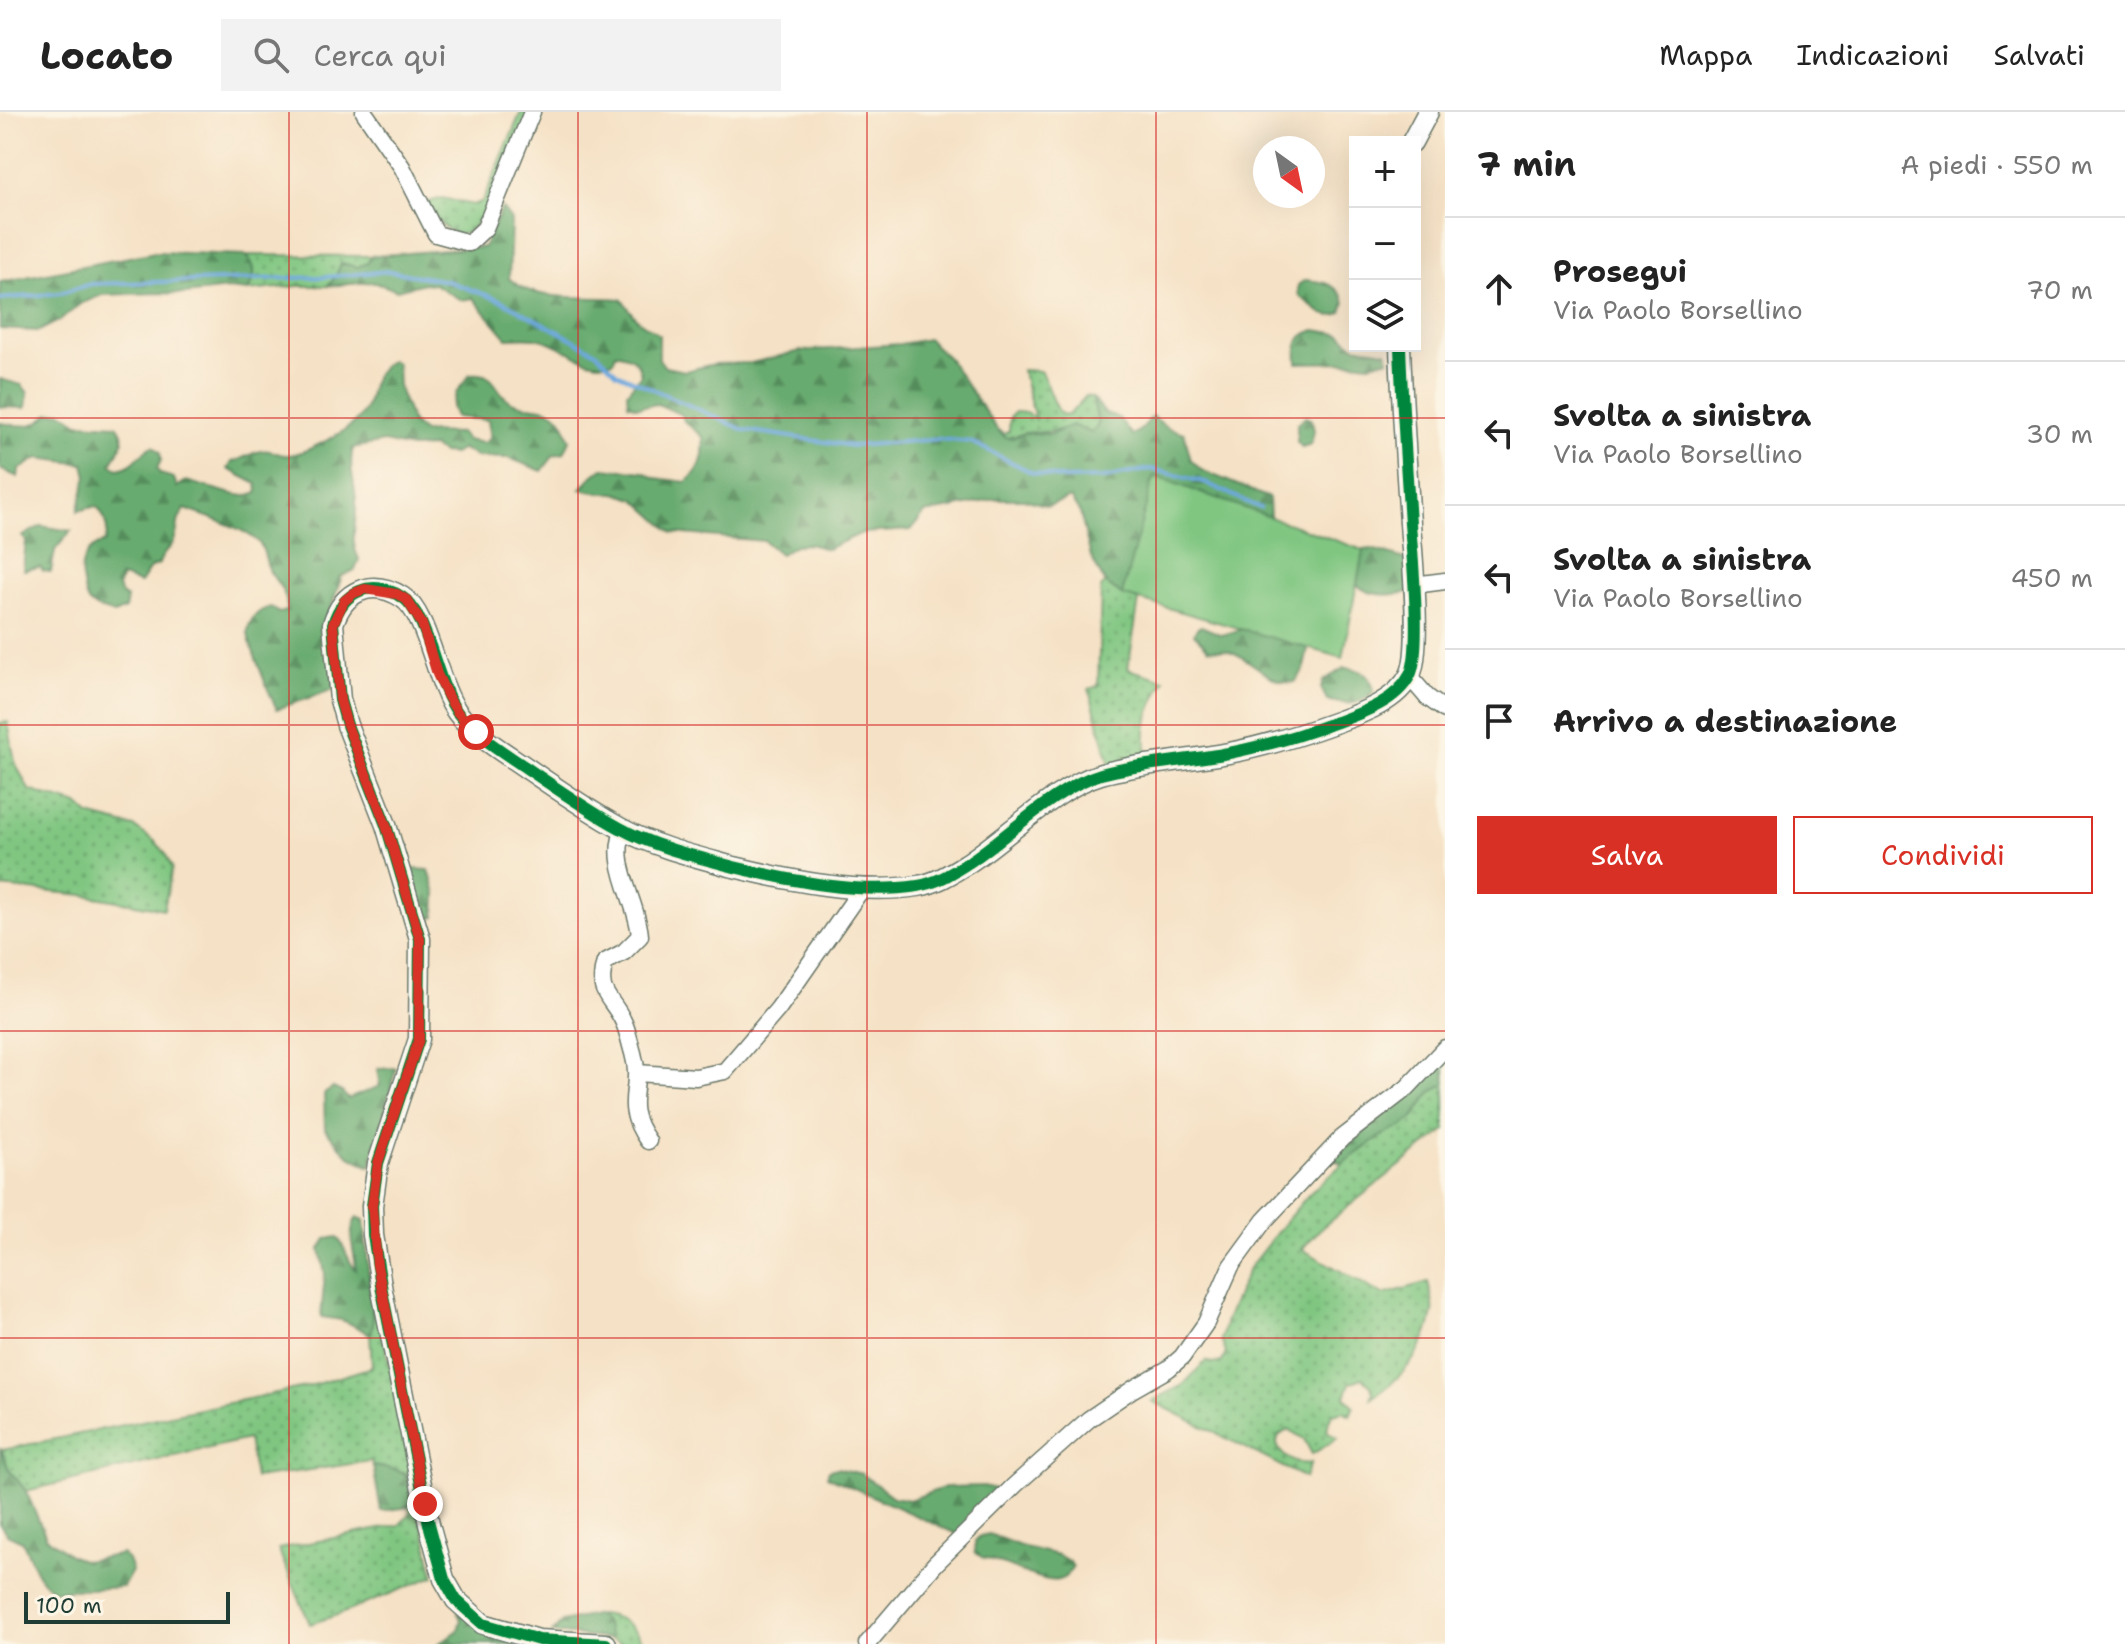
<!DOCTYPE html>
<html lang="it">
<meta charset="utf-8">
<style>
:root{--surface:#fff;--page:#f2f2f2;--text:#222;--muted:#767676;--line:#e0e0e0;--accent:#d93025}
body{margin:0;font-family:"Shantell Sans",sans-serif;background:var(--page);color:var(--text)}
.controls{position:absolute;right:24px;top:24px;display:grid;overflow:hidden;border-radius:0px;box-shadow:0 8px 32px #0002}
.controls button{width:72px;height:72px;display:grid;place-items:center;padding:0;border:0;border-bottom:2px solid var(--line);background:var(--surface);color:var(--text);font:40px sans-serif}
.compass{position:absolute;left:1253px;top:24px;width:72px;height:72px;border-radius:50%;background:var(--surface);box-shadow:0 8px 32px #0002;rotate:147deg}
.scale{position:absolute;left:24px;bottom:20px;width:206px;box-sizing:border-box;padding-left:8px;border:4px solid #1f3d34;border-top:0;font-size:22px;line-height:28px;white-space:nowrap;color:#1f3d34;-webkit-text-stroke:6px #fcf5e5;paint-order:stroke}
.stop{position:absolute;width:24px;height:24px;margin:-18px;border:6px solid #d93025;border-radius:50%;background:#fff}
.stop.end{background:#d93025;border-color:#fff;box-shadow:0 2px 8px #0008}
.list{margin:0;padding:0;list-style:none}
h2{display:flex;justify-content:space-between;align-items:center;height:104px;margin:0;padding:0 32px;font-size:34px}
h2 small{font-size:26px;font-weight:400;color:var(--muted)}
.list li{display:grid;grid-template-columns:52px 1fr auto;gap:24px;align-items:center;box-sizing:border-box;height:144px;padding:0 32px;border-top:2px solid var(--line)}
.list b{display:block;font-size:30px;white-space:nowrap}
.list p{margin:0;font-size:26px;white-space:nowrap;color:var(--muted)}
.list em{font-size:26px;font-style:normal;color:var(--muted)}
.actions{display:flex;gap:16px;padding:24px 32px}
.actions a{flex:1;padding:18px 0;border:2px solid var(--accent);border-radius:0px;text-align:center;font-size:28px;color:var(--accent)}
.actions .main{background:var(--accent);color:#fff}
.icon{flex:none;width:44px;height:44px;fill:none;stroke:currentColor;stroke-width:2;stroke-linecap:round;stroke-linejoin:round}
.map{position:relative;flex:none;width:1445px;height:1532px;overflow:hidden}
header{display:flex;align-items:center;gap:48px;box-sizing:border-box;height:112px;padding:0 40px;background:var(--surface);border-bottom:2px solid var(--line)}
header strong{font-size:38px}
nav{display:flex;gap:44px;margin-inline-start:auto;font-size:28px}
.search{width:560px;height:72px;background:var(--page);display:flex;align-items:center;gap:20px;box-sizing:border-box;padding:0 28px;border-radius:0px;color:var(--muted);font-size:30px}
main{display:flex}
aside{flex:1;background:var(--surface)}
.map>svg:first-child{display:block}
.green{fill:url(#green-dots);stroke:#50825a;stroke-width:2}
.forest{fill:url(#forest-firs);stroke:#447452;stroke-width:2}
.pitch{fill:#80c681;stroke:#50825a;stroke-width:2}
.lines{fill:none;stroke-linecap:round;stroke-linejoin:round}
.stream{stroke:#6da8de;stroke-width:4}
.minor-casing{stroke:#6a7667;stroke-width:19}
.tertiary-casing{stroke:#6a7667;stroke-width:23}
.minor{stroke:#fff;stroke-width:16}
.tertiary{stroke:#fff;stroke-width:20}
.cycleway-casing{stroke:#fcf5e5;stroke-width:17}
.cycleway{stroke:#00873e;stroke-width:12}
.route{stroke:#d93025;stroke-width:10}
.grid{fill:none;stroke:#d62828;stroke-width:2;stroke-opacity:0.55}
</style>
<header>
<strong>Locato</strong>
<div class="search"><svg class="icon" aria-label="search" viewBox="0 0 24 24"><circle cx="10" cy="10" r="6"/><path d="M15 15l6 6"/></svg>Cerca qui</div>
<nav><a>Mappa</a><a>Indicazioni</a><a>Salvati</a></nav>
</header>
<main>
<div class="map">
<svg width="1445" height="1532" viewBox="0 0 1445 1532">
<defs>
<pattern id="green-dots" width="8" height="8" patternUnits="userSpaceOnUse" patternTransform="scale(2)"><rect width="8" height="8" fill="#80c681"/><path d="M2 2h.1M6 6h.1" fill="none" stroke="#68a26a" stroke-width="1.8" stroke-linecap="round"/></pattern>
<pattern id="forest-firs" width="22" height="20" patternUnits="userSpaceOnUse" patternTransform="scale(2)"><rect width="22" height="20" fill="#68ab6f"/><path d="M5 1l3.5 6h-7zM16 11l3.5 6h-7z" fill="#558c5c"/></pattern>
</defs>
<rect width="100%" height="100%" fill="#fcf5e5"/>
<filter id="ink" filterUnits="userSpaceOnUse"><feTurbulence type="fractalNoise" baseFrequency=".0125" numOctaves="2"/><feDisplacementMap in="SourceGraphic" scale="16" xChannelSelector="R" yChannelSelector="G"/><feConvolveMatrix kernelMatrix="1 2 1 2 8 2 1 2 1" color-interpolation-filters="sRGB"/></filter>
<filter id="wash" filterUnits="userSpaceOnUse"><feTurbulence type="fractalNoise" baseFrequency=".006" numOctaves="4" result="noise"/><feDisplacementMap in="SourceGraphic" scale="32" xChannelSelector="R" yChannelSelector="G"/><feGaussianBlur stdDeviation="1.8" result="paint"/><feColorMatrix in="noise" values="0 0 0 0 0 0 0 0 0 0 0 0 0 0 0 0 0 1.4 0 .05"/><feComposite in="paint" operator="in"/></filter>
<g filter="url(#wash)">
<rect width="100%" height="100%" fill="#f5e1c5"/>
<path class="green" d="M 521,0 L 529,0 C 519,22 485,125 459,122 C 445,120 435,104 426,93 L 428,90 L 442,86 L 473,93 L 483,89 Z
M 246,143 L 371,144 L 368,151 L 357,155 L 341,151 L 336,164 L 328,174 L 298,174 L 248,179 C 255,165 258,156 246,143 Z
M 1022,258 L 1040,259 C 1050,273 1051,289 1061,302 L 1069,303 L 1086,284 L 1093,286 L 1098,313 L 1092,322 L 1072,313 C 1053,323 1044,318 1025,321 C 1016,323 1014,327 1005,325 L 1001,320 L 1004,322 L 1009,319 L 1010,305 L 1015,300 L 1026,300 L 1035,307 Z
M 1105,471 L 1122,483 L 1139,488 L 1128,557 L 1165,568 C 1150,595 1141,616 1148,647 L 1110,653 L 1089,577 L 1098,574 L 1101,476 Z
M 8,610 L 15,650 L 29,678 L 78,693 L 89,703 L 134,715 L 156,730 L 165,741 L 172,756 L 164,797 L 84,783 L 0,775 L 0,611 Z
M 1445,972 L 1445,1018 L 1320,1117 L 1302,1137 L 1383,1183 L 1428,1170 C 1430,1180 1435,1192 1433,1201 C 1427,1238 1401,1267 1371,1287 L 1373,1281 L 1371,1273 L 1362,1266 L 1350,1271 L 1345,1285 L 1354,1294 L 1350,1303 L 1343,1299 L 1333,1302 L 1329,1308 L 1327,1319 L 1338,1326 L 1312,1342 L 1304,1327 L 1289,1318 C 1261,1327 1288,1356 1311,1351 L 1305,1366 L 1152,1289 L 1183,1273 L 1206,1249 L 1213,1252 L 1222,1250 L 1226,1241 L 1221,1228 L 1226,1208 L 1249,1156 L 1282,1114 L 1309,1082 L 1342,1052 L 1381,1024 L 1405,1012 L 1414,1005 L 1430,981 Z
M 370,1162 L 414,1368 L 407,1361 L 373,1354 L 371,1349 L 255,1366 L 248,1327 L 26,1379 L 9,1358 L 2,1338 L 310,1274 L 372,1255 L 370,1222 L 373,1212 Z
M 417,1387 L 434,1464 L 343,1501 L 310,1512 L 278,1437 L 399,1413 L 411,1401 L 409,1395 L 403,1396 Z
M 598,1502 C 620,1503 633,1513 644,1532 L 622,1532 L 610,1527 Z"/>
<path class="forest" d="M 502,96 L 511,108 L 509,166 C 534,192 587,183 621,187 C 628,193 631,202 637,207 C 644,214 652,216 659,223 L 659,247 L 665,255 L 685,259 L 714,252 L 751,251 L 801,239 L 900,232 L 928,227 L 948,246 L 997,317 L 1005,325 L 1012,326 L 1025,321 L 1051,322 L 1072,313 L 1092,321 L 1098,313 L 1093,286 L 1105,301 L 1119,306 L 1132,323 L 1143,316 L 1152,304 L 1168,316 L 1184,321 L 1191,348 L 1201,358 L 1269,386 L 1270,405 L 1154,364 L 1122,483 L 1105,471 L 1091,445 L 1080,401 L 1070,386 L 1048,394 L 1024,387 L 996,387 L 957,395 L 925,401 L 911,418 L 862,421 L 827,437 L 809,432 L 795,433 L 780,442 L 764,429 L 673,421 L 635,387 L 615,381 L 600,381 L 581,377 L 589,367 L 603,356 L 644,360 L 655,366 L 686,370 C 702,358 705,343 703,325 L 684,309 L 682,303 L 658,292 L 637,295 L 628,292 L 627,280 L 641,263 C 639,247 629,244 616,241 L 613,249 C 590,259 563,232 540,227 C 530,224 518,226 507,226 L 473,186 L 461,188 L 434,172 L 424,171 L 397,178 L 372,170 L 328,174 L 336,164 L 341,151 L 357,155 L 368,151 L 371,144 L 484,135 Z
M 155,140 L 246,143 C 258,156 255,165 248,179 L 228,177 L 185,182 L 157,181 L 102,183 L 80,192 L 61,208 L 39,219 L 0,217 L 0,170 Z
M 1305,168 C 1322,169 1339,172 1345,190 L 1342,200 C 1325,211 1316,195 1301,186 L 1298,182 L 1298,173 Z
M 1315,218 L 1340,222 L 1355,234 L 1386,239 L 1389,247 L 1370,252 L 1353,250 L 1297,251 C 1296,232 1295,225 1315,218 Z
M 391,248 L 397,252 L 398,274 L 413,312 L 424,320 L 461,321 L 466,328 L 484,331 L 490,326 L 488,308 L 456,305 L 452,295 L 456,281 L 470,262 C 498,260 492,277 510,289 C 523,297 542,292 554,300 C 564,307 566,317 570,328 L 564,341 L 554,343 L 542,359 L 509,346 L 477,345 L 462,337 L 454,342 L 442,341 L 433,335 L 411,336 L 384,330 L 353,336 C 348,355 355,370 356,389 C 358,411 348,426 359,447 L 355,458 L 342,464 L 331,495 L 334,577 L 277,597 C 272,589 248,529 248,521 C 248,508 258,498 271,495 L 279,501 L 287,499 C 287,480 280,475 270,460 C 265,451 266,439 259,431 C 244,415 206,405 185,397 C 174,412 180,415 174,429 C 169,439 161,442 159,452 L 150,456 L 140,471 L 122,465 L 118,474 L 120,481 L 127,487 L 125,497 L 114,502 C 106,499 96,497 89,491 C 85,486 84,479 83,472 C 78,452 85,437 105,430 C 110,418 105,403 96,394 L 78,399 L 87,364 L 84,352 L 38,346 L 19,358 L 18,365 L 0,357 L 0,311 C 19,314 35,318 49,301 L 62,300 L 79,311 L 117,313 C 130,329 119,336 111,352 L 118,357 C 139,353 137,341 153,334 L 160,340 L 161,348 L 157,357 L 160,362 L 174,366 L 177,375 L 186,369 L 232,382 L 245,384 L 258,380 L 257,372 L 228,357 L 232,350 C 243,347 253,340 261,339 C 271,336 276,343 285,343 C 300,345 348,319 358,307 C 375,290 364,266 391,248 Z
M 0,267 L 22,273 L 28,281 L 26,296 L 0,295 Z
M 1305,305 L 1312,308 L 1314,319 L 1311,332 L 1302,335 L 1297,330 L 1297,312 Z
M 41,414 L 71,419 L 55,438 L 51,460 L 43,459 L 40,455 L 23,458 L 26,429 L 23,424 Z
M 1372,437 L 1408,448 L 1410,480 C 1391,483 1372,486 1357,473 L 1363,438 Z
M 1201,514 L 1222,523 L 1242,517 L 1308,536 L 1304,558 L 1295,570 C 1270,574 1253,546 1229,539 C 1223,537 1215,538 1209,537 L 1194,522 L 1197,516 Z
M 1344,556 C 1360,556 1370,562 1374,578 C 1362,595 1345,593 1327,588 L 1321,576 L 1323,569 Z
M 411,757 L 429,758 L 436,782 L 435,805 L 421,810 L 419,787 Z
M 1445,941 L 1445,972 L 1430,981 L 1414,1005 L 1405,1013 L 1381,1024 L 1342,1052 L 1334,1048 L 1337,1042 C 1376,1010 1413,981 1445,941 Z
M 396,956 L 370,1055 L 348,1043 L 325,1017 L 324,982 L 333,976 L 342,980 L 348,987 L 380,974 L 377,957 Z
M 357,1105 L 364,1108 L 373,1212 L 370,1222 L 342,1208 L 321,1205 L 325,1162 L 320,1137 L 326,1127 L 337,1125 C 346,1135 348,1151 356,1158 C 355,1139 346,1122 357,1105 Z
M 0,1336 L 9,1358 L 26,1379 L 46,1425 L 71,1444 L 85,1449 L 122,1442 L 128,1448 L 132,1459 L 123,1475 L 55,1479 C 34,1466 33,1449 22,1429 L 7,1422 L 0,1413 Z
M 373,1354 C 400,1358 412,1357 417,1387 L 403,1396 L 381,1399 Z
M 837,1356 L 862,1362 L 893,1385 L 909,1388 L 946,1375 L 984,1374 L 995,1377 L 998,1384 L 961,1424 L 827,1364 L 829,1358 Z
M 989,1422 L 1020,1434 L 1058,1443 L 1070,1450 L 1073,1455 C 1069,1461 1065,1467 1058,1468 C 1044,1472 1002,1450 983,1446 L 975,1440 L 975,1429 L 980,1424 Z
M 458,1501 L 528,1532 L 438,1532 L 458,1518 L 461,1508 Z
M 598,1502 L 607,1514 L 610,1527 L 552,1521 L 562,1510 Z"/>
<path class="pitch" d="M 1154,364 L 1363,438 L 1343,546 L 1122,483 Z"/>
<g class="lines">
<path class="stream" d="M 0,187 L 60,181 L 91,172 L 325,165 L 389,159 L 447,169 L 500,188 L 596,240 L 617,261 L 744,318 L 853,334 L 939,327 L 971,330 L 1033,361 L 1065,367 L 1104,366 L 1151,357 L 1204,370 L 1260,396"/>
</g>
</g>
<g filter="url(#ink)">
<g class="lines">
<defs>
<path id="minor" d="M 364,0 L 402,55 L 436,122 L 469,131 L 485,116 L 532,0
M 1414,473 L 1445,469
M 1409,564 L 1427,585 L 1445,598
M 624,718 C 608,751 638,790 640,824 L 624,840 L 605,850 C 595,883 613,885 624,911 C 628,920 630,931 633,941 C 644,979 620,989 648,1029
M 637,961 L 696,965 L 725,959 L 778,897 L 863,775
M 867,1532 L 935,1452 L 1015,1373 L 1089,1307 L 1133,1277 L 1168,1257 L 1182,1245 L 1206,1211 L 1231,1154 L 1264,1109 L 1342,1026 L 1407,976 L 1445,936"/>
<path id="tertiary" d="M 1412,30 L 1428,0
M 606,1532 L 539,1528 L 483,1512 L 456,1488 L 444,1467 L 429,1412 L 382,1179 L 373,1123 L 372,1094 L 378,1051 L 419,927 L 420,827 L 386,713 L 347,613 L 340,588 L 333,512 C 343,479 371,466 402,485 C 428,501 436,571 457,600 C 474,623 502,639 525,655 C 556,676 587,698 620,716 C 654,735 697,745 734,755 C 792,769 858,783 918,774 C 937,771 952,761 968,751 C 1009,724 1056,675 1101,662 C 1142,651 1187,649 1229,641 C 1266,634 1301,623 1337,610 C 1362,601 1397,589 1410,563 C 1422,539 1412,442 1410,411 C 1406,352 1402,293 1400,234"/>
</defs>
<use href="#minor" class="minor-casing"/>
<use href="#tertiary" class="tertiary-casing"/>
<use href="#minor" class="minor"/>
<use href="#tertiary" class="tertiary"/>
<defs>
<path id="cycleway" d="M 606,1532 L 539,1528 L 483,1512 L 456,1488 L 444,1467 L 429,1412 L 382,1179 L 373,1123 L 372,1094 L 378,1051 L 419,927 L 420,827 L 386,713 L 347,613 L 340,588 L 333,512 C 343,479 371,466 402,485 C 428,501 436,571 457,600 C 474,623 502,639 525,655 C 556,676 587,698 620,716 C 654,735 697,745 734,755 C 792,769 858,783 918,774 C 937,771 952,761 968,751 C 1009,724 1056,675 1101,662 C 1142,651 1187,649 1229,641 C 1266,634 1301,623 1337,610 C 1362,601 1397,589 1410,563 C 1422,539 1412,442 1410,411 C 1406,352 1402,293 1400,234"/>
</defs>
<use href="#cycleway" class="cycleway-casing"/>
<use href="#cycleway" class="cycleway"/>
</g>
</g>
<g class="lines" filter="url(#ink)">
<path class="route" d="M 425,1392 L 377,1153 L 372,1094 L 378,1051 L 419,927 L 420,827 L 386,713 L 347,613 L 340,588 L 333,512 L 344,489 L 354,481 L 365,477 L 397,482 L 407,488 L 422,512 L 437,562 L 448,585 L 458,601 L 476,620"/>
</g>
<path class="grid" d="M 289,0 L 289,1532M 578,0 L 578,1532M 867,0 L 867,1532M 1156,0 L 1156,1532M 0,306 L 1445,306M 0,613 L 1445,613M 0,919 L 1445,919M 0,1226 L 1445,1226"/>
</svg>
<div class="controls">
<button>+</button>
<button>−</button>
<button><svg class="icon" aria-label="layers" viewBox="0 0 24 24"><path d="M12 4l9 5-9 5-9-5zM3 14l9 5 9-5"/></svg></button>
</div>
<svg class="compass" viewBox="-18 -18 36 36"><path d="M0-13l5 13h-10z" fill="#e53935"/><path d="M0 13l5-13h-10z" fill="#767676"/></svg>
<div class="scale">100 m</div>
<div class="stop" style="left:476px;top:620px"></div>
<div class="stop end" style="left:425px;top:1392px"></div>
</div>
<aside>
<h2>7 min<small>A piedi · 550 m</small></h2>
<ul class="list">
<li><svg class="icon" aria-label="ahead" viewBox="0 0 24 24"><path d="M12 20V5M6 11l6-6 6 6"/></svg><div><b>Prosegui</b><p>Via Paolo Borsellino</p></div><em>70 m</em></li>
<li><svg class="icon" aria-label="left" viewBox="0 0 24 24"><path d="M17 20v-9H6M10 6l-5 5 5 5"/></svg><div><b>Svolta a sinistra</b><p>Via Paolo Borsellino</p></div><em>30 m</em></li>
<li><svg class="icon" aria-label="left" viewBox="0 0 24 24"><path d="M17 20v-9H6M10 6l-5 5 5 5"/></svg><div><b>Svolta a sinistra</b><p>Via Paolo Borsellino</p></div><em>450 m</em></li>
<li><svg class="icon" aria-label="arrive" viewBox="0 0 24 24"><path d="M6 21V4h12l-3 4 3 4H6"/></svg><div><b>Arrivo a destinazione</b></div></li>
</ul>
<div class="actions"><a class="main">Salva</a><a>Condividi</a></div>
</aside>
</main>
